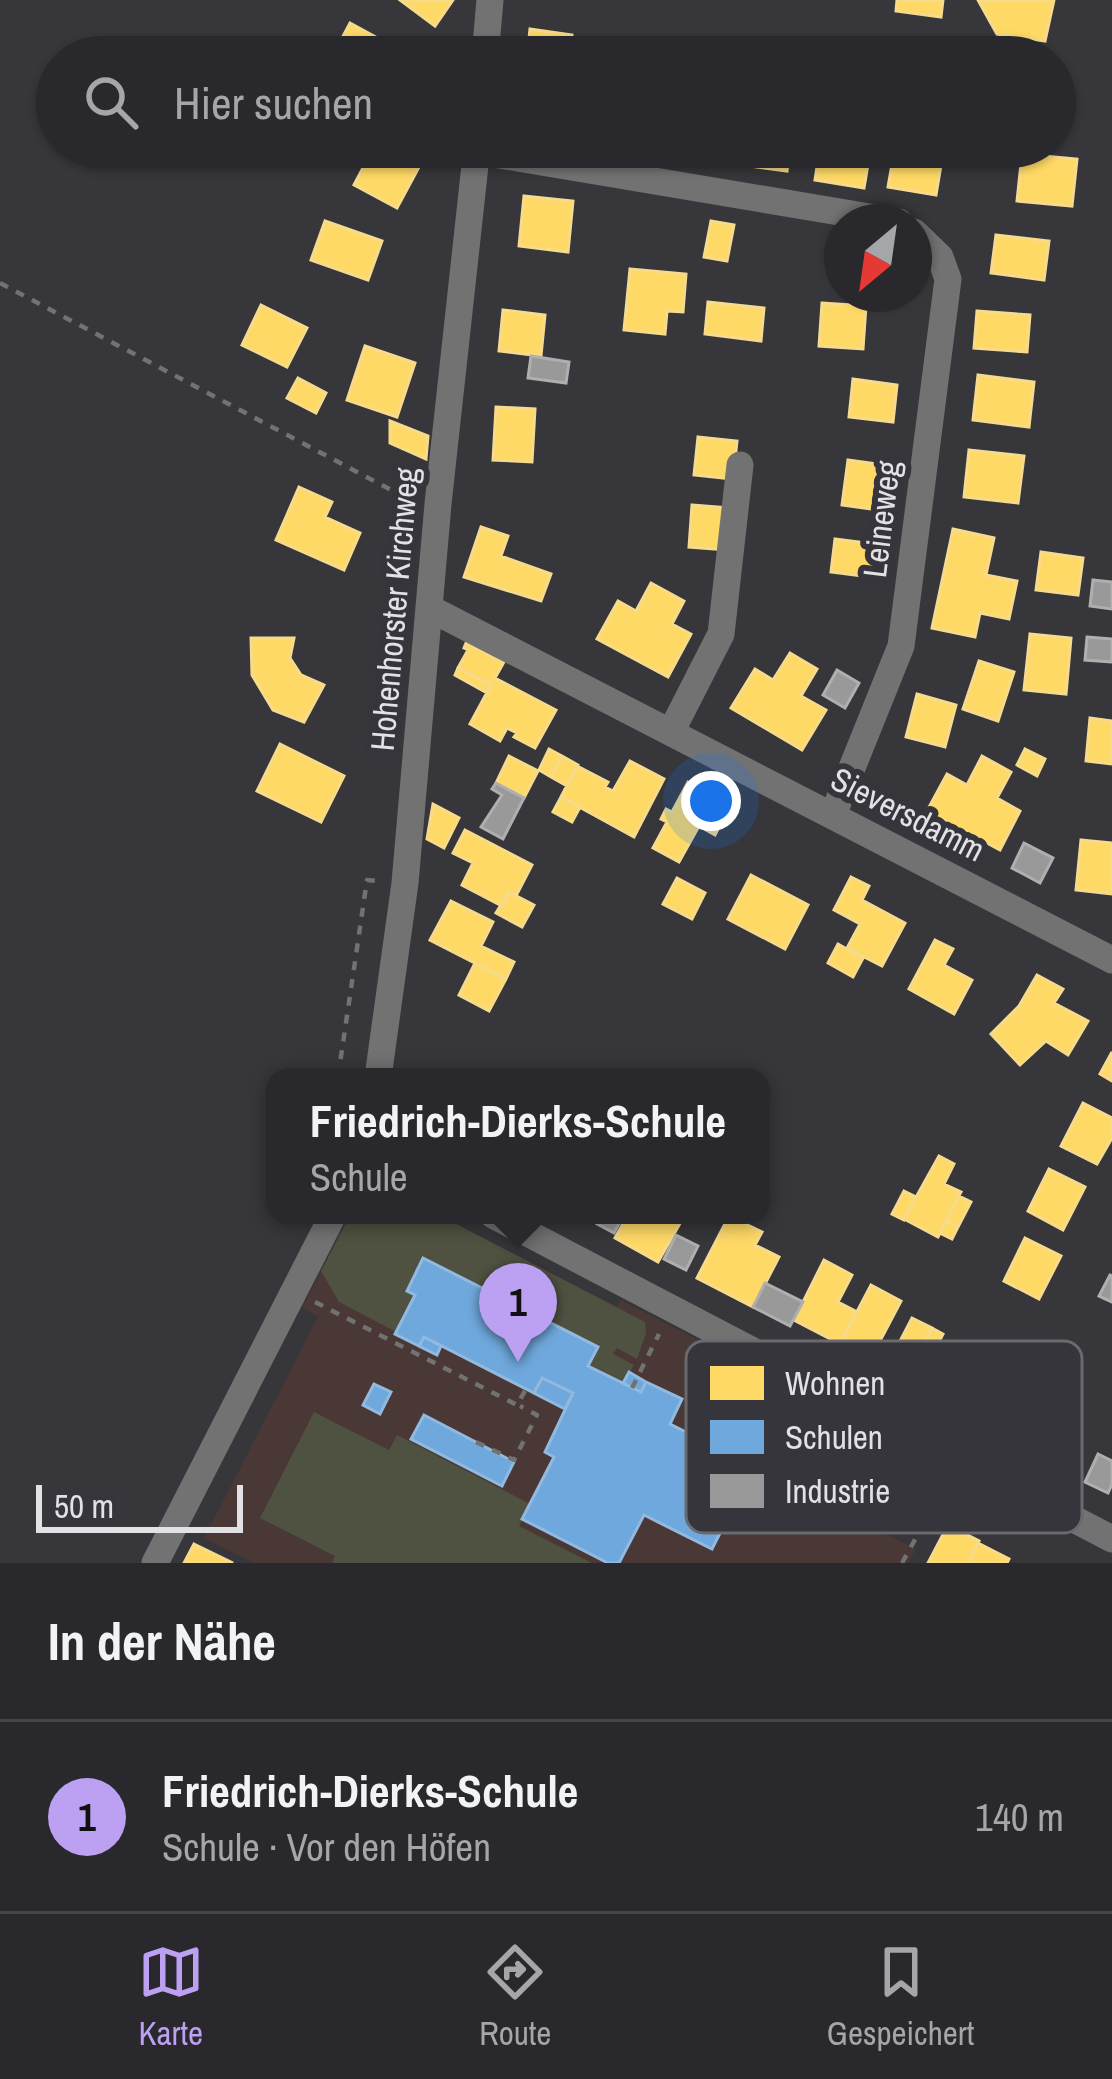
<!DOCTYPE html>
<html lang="de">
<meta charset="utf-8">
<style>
:root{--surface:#29282c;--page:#353438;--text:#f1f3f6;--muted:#a5a6a9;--line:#454448;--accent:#bca0f2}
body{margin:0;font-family:"Archivo Narrow",sans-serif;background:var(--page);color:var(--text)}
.compass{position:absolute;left:824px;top:204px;width:108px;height:108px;border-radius:50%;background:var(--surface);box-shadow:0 3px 9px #0004;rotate:209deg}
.scale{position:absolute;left:36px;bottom:30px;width:207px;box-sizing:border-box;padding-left:12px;border:6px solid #e2e1e5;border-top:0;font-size:33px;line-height:42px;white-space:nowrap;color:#e2e1e5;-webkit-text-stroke:9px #36353b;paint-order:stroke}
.you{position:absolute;left:711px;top:801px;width:42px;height:42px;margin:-30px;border:9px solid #fff;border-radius:50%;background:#1a73e8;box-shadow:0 0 0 18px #1a73e833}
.badge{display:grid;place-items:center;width:78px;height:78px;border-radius:50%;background:var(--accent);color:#111;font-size:39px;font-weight:700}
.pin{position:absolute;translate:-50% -99px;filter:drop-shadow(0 3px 6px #0008)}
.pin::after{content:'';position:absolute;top:63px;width:42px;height:36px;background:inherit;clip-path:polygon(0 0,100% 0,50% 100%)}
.popup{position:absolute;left:266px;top:1068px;width:504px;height:156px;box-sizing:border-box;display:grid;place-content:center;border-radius:24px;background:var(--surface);filter:drop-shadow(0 3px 9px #0005);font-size:39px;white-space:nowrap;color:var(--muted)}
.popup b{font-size:45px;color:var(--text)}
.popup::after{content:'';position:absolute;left:50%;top:100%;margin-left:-24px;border:24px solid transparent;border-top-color:var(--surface)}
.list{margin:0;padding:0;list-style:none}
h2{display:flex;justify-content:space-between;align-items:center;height:156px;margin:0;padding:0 48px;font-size:51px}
h2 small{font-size:39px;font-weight:400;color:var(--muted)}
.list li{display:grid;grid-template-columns:78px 1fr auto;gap:36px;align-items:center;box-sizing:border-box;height:192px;padding:0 48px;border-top:3px solid var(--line)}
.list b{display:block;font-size:45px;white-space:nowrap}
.list p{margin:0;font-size:39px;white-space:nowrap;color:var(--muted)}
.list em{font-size:39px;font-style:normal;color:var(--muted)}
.icon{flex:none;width:66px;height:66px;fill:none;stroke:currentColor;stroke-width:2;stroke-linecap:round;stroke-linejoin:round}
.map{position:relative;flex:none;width:1112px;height:1563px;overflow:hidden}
.search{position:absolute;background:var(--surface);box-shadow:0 3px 9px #0004;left:36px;right:36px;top:36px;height:132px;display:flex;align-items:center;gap:30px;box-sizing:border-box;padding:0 42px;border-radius:66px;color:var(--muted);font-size:45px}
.sheet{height:348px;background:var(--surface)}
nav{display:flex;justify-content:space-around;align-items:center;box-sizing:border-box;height:168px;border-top:3px solid var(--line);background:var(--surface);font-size:33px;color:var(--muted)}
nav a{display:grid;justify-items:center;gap:6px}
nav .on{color:var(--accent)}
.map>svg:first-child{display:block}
.education{fill:#493836}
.green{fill:#4f5141}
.homes{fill:#ffd966;stroke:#f6db8c;stroke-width:3}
.schools{fill:#6fa8dc;stroke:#92b9df;stroke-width:3}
.industry{fill:#999;stroke:#afafb0;stroke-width:3}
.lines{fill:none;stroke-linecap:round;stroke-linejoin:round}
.path{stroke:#727272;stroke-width:4.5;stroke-dasharray:9 9;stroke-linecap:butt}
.minor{stroke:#727272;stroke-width:27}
.labels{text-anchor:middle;stroke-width:12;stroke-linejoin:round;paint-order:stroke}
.street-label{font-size:33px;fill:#e2e1e5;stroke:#36353b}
.key{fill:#36353b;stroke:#6a696e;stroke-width:3}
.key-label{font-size:33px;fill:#e2e1e5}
</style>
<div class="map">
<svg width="1112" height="1563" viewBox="0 0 1112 1563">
<rect width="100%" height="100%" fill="#37363a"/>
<path class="education" d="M 350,1215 L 439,1215 L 617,1307 L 621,1300 L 794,1390 L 754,1467 L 916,1549 L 908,1563 L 254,1563 L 204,1538 L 318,1317 L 302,1308 Z"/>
<path class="green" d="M 350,1215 L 439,1215 L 645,1322 L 646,1333 L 637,1359 L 617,1348 L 613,1354 L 634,1365 L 623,1383 L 588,1366 L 597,1346 L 424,1258 L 407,1290 L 415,1295 L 396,1332 L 339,1302 L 321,1271 Z
M 314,1412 L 389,1450 L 397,1435 L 530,1504 L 519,1526 L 592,1563 L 332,1563 L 335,1556 L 260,1518 Z"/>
<path class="homes" d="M 400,0 L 453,0 L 435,26 Z
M 897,0 L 943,0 L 941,17 L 896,11 Z
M 978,0 L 1054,0 L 1045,41 L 997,34 Z
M 350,23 L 396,48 L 391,57 L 332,57 Z
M 530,29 L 572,35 L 570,57 L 527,57 Z
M 374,147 L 418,169 L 397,208 L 354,185 Z
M 667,147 L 711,147 L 709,161 L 666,154 Z
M 744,147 L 790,147 L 787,171 L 741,165 Z
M 820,147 L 871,147 L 864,188 L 815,180 Z
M 895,147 L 944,147 L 936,195 L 888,187 Z
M 1022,154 L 1077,159 L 1072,206 L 1017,201 Z
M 524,196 L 573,201 L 568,252 L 519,246 Z
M 325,221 L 382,241 L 368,280 L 311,260 Z
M 711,221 L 734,225 L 727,261 L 704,257 Z
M 996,235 L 1049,241 L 1044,280 L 991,273 Z
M 630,269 L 686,274 L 683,312 L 667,311 L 665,334 L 624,330 Z
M 708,302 L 764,308 L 761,341 L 705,334 Z
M 822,303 L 866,306 L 863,349 L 819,346 Z
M 261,305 L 307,328 L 287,367 L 242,345 Z
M 503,310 L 545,315 L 541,356 L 499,351 Z
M 977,311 L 1030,315 L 1027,352 L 974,348 Z
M 365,346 L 415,363 L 397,417 L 347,400 Z
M 978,375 L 1034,382 L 1029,427 L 973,420 Z
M 298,378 L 326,393 L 316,413 L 287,398 Z
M 853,379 L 897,385 L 893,422 L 849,417 Z
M 496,407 L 535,409 L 532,462 L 493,460 Z
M 390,421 L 428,436 L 426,459 L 390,443 Z
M 698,437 L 737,441 L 733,479 L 694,475 Z
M 969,450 L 1024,456 L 1018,503 L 964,497 Z
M 848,460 L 892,466 L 886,511 L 842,505 Z
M 299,487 L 332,502 L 325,517 L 360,533 L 344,570 L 276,540 Z
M 692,505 L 729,508 L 726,550 L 689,547 Z
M 481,527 L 508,536 L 501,556 L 551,574 L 541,601 L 464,577 Z
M 953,529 L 994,538 L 986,575 L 1017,581 L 1009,619 L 980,613 L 975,637 L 932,628 Z
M 835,539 L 875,544 L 871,577 L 831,572 Z
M 1041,552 L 1083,558 L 1078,595 L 1036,590 Z
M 651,583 L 684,601 L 672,624 L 691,634 L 668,677 L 597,639 L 618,601 L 636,611 Z
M 1030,634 L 1071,638 L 1066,694 L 1024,690 Z
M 251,638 L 294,638 L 290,658 L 301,675 L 324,685 L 304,722 L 273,710 L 252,675 Z
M 466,643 L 504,662 L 495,678 L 556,710 L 535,748 L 514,737 L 517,733 L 507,728 L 500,741 L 470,724 L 491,685 L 458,668 L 468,650 L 464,648 Z
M 790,653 L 817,669 L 801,696 L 826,710 L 802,750 L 731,708 L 755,669 L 773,680 Z
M 979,661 L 1014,672 L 998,721 L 963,709 Z
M 458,668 L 491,685 L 487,693 L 455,675 Z
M 917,694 L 956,705 L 945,747 L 906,737 Z
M 1090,718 L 1112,721 L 1112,764 L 1086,761 Z
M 280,744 L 344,776 L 321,822 L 257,791 Z
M 549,749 L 562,756 L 551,777 L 539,770 Z
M 1025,749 L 1045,759 L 1037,776 L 1017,765 Z
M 509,756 L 538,771 L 524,798 L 496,783 Z
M 562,756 L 578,765 L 567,786 L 551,777 Z
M 982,756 L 1011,772 L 997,798 L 1020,811 L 1000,850 L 927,811 L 947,774 L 967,785 Z
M 630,761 L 664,779 L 634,837 L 561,797 L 577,766 L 608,782 L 605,787 L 613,791 Z
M 688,782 L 731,804 L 715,835 L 699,826 L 679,862 L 653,848 L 667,822 L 661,819 L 666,809 L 672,812 Z
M 561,797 L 580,807 L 572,822 L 553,812 Z
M 433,804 L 459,818 L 444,848 L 427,839 Z
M 465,830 L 532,865 L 516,896 L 509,892 L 502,906 L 462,885 L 473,863 L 453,853 Z
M 1081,840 L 1112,843 L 1112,894 L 1076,890 Z
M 751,875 L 808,905 L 785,949 L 728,919 Z
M 851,877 L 869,886 L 862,900 L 905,923 L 882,966 L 847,948 L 860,924 L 834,910 Z
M 677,878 L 705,893 L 692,919 L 663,904 Z
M 509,892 L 534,905 L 522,927 L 496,913 Z
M 451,901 L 493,922 L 481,946 L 514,962 L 506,979 L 430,940 Z
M 935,940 L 953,949 L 944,965 L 972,980 L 954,1014 L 909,989 Z
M 838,944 L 863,958 L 853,977 L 828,963 Z
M 475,963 L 506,979 L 489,1011 L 459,995 Z
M 1037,975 L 1063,989 L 1054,1003 L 1088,1021 L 1068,1055 L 1046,1041 L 1020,1065 L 991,1034 L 1019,1006 Z
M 1112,1052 L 1112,1081 L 1100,1074 Z
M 1083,1103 L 1112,1118 L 1112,1138 L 1097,1164 L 1061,1146 Z
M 939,1156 L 954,1164 L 944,1184 L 961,1192 L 938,1237 L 904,1219 Z
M 1049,1169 L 1085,1187 L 1063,1230 L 1028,1211 Z
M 904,1191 L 916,1197 L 904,1220 L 892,1214 Z
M 959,1196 L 971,1202 L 958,1227 L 946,1221 Z
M 628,1215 L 683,1218 L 658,1262 L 615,1238 Z
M 729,1216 L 762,1232 L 755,1245 L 779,1257 L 753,1307 L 697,1278 Z
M 946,1221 L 958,1227 L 952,1239 L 940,1233 Z
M 1025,1238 L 1061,1256 L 1039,1299 L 1004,1281 Z
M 824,1260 L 852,1275 L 838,1302 L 857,1312 L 840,1344 L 794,1320 Z
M 871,1285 L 901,1301 L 870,1360 L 840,1344 Z
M 912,1318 L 932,1328 L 918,1355 L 954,1374 L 938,1405 L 882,1376 Z
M 932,1328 L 943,1334 L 929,1361 L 918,1355 Z
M 1022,1362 L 1069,1387 L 1031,1462 L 984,1438 Z
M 948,1525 L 979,1541 L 968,1563 L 928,1563 Z
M 978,1543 L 1009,1559 L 1007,1563 L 968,1563 Z
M 194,1544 L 233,1563 L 184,1563 Z"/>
<path class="schools" d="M 423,1258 L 598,1347 L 588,1366 L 641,1392 L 646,1382 L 682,1399 L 670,1424 L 754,1466 L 712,1549 L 644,1515 L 619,1563 L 608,1563 L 522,1519 L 554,1457 L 545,1452 L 573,1393 L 542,1378 L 534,1393 L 424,1337 L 419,1346 L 395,1334 L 415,1295 L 407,1291 Z
M 424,1337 L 441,1346 L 437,1355 L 419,1346 Z
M 629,1372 L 646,1382 L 641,1392 L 623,1383 Z
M 542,1378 L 573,1393 L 565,1409 L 534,1393 Z
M 374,1384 L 391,1392 L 380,1414 L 363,1405 Z
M 424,1415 L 514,1462 L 502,1486 L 411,1439 Z"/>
<path class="industry" d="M 531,356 L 569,362 L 566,383 L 528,378 Z
M 1093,580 L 1112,582 L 1112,609 L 1090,606 Z
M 1087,637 L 1112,639 L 1112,662 L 1085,660 Z
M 837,670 L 859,683 L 845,708 L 823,695 Z
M 496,783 L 524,798 L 503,839 L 481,827 L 502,795 L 492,789 Z
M 1024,843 L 1053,858 L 1040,883 L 1012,868 Z
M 602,1215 L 624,1215 L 614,1233 L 597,1224 Z
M 676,1235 L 698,1246 L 686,1270 L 664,1259 Z
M 1110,1275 L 1112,1276 L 1112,1302 L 1099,1296 Z
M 765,1283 L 803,1302 L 790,1326 L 753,1307 Z
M 968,1358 L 992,1371 L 976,1400 L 953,1388 Z
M 1098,1454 L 1112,1461 L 1112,1484 L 1108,1493 L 1085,1482 Z"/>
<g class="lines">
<path class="path" d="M 0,283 L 393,491 L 410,496
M 338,1077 L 367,880 L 378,881
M 315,1302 L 517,1405 L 526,1389
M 632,1388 L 659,1334
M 476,1442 L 514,1460 L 537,1415 L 520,1406
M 902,1563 L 946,1484"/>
<path class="minor" d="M 485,57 L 490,0
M 476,151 L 899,222
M 431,609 L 1112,960
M 671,732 L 721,634 L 740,465
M 833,815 L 901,646 L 948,279 L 940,257 L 914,232
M 378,1077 L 405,883 L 438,504 L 477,147
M 493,1215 L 1112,1539
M 155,1563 L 333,1215"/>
</g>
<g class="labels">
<g class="street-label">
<text transform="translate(881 519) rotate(-83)" y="12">Leineweg</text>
<text transform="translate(394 609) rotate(-85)" y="12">Hohenhorster Kirchweg</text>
<text transform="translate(908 814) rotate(27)" y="12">Sieversdamm</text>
</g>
</g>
<rect x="686" y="1341" width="396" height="192" rx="18" class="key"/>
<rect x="710" y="1366" width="54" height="34" fill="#ffd966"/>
<rect x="710" y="1420" width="54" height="34" fill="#6fa8dc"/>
<rect x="710" y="1474" width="54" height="34" fill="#999"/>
<g class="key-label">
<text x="785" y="1395">Wohnen</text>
<text x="785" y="1449">Schulen</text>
<text x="785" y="1503">Industrie</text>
</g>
</svg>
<svg class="compass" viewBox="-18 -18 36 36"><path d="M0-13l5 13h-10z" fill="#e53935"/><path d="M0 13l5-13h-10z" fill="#a5a6a9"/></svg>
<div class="scale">50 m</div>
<div class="you"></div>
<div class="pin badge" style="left:518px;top:1362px">1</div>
<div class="popup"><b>Friedrich-Dierks-Schule</b>Schule</div>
<div class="search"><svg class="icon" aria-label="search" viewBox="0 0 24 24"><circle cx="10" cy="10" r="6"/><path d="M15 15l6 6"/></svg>Hier suchen</div>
</div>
<section class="sheet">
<h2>In der Nähe<small></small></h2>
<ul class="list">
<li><span class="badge">1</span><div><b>Friedrich-Dierks-Schule</b><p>Schule · Vor den Höfen</p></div><em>140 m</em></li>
</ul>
</section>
<nav>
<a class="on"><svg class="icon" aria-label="map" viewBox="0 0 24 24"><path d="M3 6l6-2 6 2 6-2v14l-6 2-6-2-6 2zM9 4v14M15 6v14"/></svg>Karte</a>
<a><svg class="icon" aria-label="directions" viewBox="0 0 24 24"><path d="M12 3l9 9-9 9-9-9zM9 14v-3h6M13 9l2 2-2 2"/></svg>Route</a>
<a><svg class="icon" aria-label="saved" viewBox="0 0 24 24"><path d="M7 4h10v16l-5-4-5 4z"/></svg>Gespeichert</a>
</nav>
